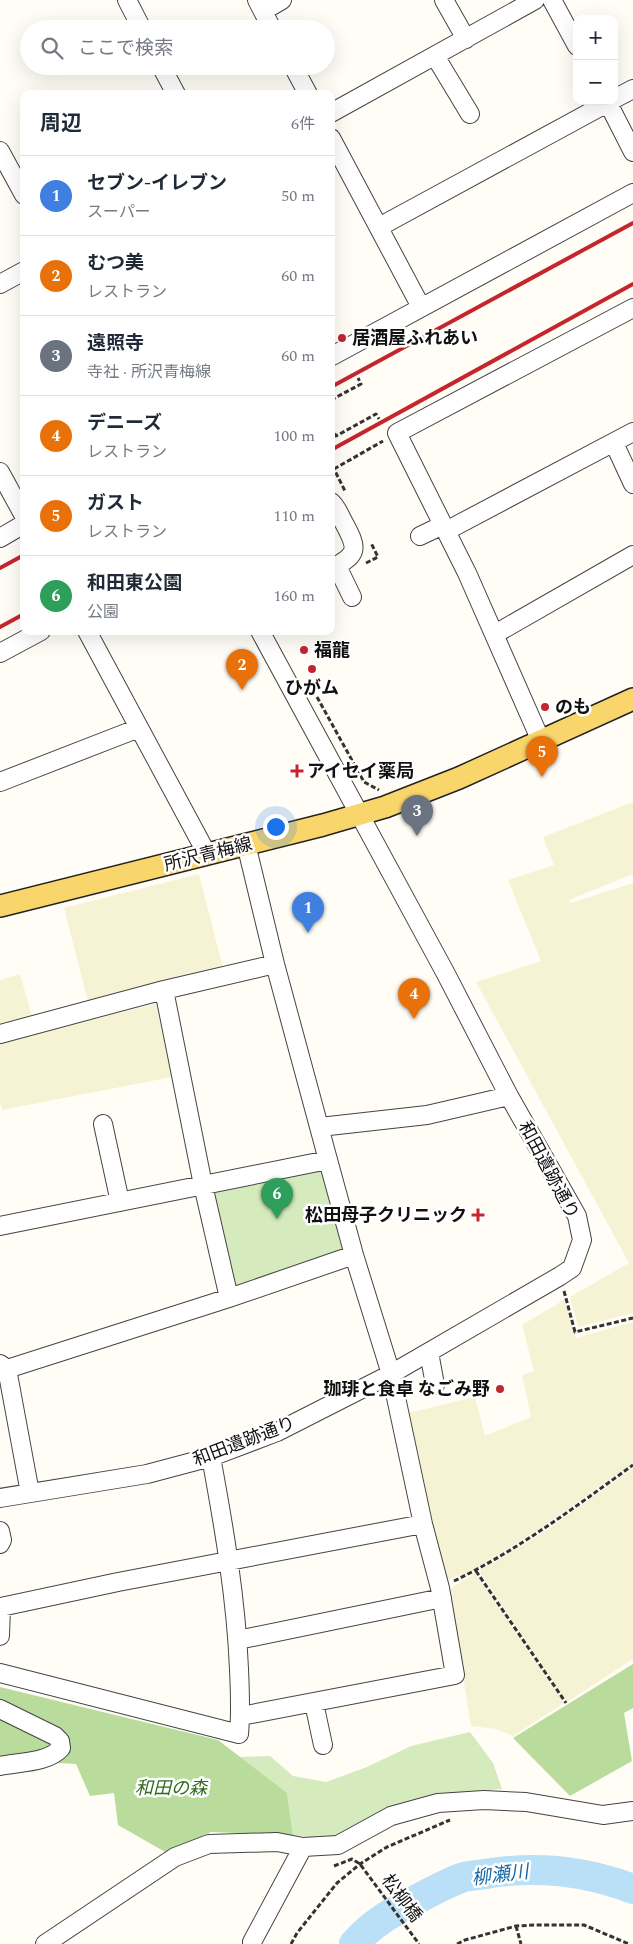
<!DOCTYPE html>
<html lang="ja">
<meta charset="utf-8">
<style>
:root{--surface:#fff;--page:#f6f6f7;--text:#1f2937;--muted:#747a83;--line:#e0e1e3;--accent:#c4262e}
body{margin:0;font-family:Spectral,"Noto Sans JP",serif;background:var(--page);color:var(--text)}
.controls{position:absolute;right:15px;top:15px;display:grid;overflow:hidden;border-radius:10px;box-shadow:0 5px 20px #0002}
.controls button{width:45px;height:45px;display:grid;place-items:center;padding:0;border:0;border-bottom:1px solid var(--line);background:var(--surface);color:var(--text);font:25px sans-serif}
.you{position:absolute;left:275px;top:826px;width:18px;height:18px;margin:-12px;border:4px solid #fff;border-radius:50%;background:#1a73e8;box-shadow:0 0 0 8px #1a73e833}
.badge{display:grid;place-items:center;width:32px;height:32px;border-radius:50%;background:var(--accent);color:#fff;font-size:16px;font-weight:700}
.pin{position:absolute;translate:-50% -41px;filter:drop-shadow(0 1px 2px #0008)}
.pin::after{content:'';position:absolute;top:26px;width:18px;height:15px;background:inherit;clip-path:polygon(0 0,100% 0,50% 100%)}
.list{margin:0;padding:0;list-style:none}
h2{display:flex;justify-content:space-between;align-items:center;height:65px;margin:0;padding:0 20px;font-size:21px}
h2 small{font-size:16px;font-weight:400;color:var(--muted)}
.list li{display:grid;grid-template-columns:32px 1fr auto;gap:15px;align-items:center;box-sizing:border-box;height:80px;padding:0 20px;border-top:1px solid var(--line)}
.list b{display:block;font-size:19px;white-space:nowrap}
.list p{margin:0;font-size:16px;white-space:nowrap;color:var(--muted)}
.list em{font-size:16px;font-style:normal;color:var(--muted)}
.icon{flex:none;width:28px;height:28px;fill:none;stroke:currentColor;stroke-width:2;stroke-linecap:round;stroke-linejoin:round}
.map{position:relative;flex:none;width:633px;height:1944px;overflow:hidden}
.search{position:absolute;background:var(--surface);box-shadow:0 5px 20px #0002;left:20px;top:20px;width:315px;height:55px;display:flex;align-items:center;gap:12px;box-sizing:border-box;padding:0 18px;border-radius:28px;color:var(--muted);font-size:19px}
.panel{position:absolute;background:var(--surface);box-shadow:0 5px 20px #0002;left:20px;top:90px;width:315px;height:545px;border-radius:10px}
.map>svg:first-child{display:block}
.farmland{fill:#f6f3d4}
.green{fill:#d5ebbd}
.forest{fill:#b9dc9c}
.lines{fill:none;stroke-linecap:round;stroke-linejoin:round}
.river{stroke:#b9e0f7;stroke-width:30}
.minor-casing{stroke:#444;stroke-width:20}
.major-casing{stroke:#222;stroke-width:24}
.path{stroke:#333;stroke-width:3;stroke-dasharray:5 2.5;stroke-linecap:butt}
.minor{stroke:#fff;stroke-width:18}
.major{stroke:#f9d66b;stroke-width:21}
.rail{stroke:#c4262e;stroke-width:4}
.poi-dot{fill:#c4262e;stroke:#fff;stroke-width:2}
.labels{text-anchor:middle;stroke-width:5;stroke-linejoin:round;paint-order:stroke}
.poi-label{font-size:18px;font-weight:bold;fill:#111;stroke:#fff;text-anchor:start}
.street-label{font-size:18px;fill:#111;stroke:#fff}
.park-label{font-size:18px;font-style:italic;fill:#2f6b1f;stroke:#fff}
.water-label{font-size:19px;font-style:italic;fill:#1768a6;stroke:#fff}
</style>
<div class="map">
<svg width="633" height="1944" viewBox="0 0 633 1944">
<rect width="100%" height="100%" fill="#fffdf5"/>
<path class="farmland" d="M 633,802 L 633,874 L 569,900 L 571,903 L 633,883 L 633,1313 L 578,1327 L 570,1297 L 629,1263 L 476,982 L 541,961 L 508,880 L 554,865 L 543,837 Z
M 199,874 L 223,968 L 88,1002 L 64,908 Z
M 20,974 L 32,1016 L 0,1025 L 0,980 Z
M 156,1004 L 172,1077 L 2,1110 L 0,1101 L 0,1042 Z
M 564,1300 L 576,1338 L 633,1322 L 633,1463 L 544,1526 L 473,1571 L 447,1580 L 442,1575 L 408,1413 L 475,1397 L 485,1436 L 531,1417 L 522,1375 L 534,1371 L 522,1325 Z
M 633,1468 L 633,1659 L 567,1702 L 479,1571 L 547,1530 Z
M 475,1573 L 564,1703 L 513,1736 L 496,1729 L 471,1726 L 451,1602 L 447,1595 L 453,1587 Z"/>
<path class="green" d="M 324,1164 L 347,1250 L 232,1287 L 208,1187 Z
M 470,1732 L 493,1763 L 502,1789 L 431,1795 L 376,1814 L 340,1835 L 325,1839 L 293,1835 L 287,1793 L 238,1757 L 270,1756 L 293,1776 L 326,1782 L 367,1767 L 411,1746 Z"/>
<path class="forest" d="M 633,1664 L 633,1708 L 624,1713 L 632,1761 L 570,1796 L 513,1738 Z
M 0,1687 L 218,1740 L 287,1793 L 293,1835 L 211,1832 L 167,1853 L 118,1825 L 114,1793 L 90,1796 L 76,1764 L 0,1760 Z"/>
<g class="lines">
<path class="river" d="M 354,1944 C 370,1925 390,1913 412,1902 C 429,1893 446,1883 464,1877 C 472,1875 482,1875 491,1873 C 540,1866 586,1871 633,1889"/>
<defs>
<path id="minor" d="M 127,0 L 142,29
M 257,0 L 272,29
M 444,0 L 466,39
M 552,0 L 577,46
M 263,11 L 282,0
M 435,56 L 470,114
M 161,66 L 176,94
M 293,66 L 308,94
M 614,99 L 633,89
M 607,101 L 633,152
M 331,113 L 535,0
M 331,138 L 421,307
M 0,151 L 24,195
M 379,227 L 611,101
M 0,284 L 24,271
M 332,356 L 633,193
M 614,443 L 633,484
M 0,472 L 24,516
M 331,502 C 337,507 340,516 344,523 C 358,549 359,554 331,569
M 446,531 L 633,432
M 420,536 L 443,525
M 0,538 L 24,524
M 337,566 L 352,597
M 87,631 L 207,854
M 495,634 L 633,555
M 0,653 L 41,631
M 541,741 L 467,573 L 397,433 L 633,308
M 0,782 L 139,728
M 164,990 L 203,1185 L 229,1298
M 0,1034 L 164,990 L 275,964
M 103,1124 L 120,1202
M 320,1127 L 427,1115 L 509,1096
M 0,1226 L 328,1160
M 429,1352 L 435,1385
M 0,1364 L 7,1369 L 30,1493
M 7,1369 L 229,1298 L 354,1255
M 0,1498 L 147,1474 L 211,1457 L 277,1432 L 391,1374 L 560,1276 L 572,1268 L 582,1240 L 577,1216 L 509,1096 L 446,974 L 260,631
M 0,1531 L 2,1540 L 0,1544
M 0,1636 L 1,1607 L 118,1582 L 423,1524
M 238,1640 L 442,1598
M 0,1673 L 239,1734 C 241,1712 240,1691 239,1669 C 236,1598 224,1527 211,1457
M 314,1703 L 323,1745
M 0,1709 L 55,1736 L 60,1741 L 61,1748 C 48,1763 19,1762 0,1766
M 241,1716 L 455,1675 L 440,1588 L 423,1524 L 391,1374 L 354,1255 L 328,1160 L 275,964 L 246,844
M 252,1942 L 303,1847
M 45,1944 L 175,1857 L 209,1844 L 277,1842 L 303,1847 L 338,1845 L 391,1816 L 438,1803 L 484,1800 L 526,1802 L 603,1815 L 633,1811"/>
<path id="major" d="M 0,906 L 323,825 L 385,807 L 459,778 L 633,699"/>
</defs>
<use href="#minor" class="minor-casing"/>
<use href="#major" class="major-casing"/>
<path class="path" d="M 331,400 L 361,384 L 358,378
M 331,427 L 336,436 L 376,414 L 379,419
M 334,469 L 383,441
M 331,471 L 334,469 L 345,491
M 366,563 L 378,557 L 371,543
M 317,697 L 364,782 L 379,790
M 564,1291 L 575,1332 L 633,1318
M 476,1571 L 566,1703
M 454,1581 C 518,1550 575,1507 633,1465
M 334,1866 L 352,1859 L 360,1864 L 419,1944
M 516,1926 L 521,1944
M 291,1944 L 297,1933 L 337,1883 L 360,1864 L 387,1847 L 450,1820
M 457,1944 L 465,1940 L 516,1926 L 535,1925 L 584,1925 L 629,1944"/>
<use href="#minor" class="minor"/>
<use href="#major" class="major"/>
<path class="rail" d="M 331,387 L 633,223
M 331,450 L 633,284
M 0,568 L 24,555
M 0,627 L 24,614"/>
</g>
<g class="poi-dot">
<circle cx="342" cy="338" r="5"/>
<circle cx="304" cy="650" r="5"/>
<circle cx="312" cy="669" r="5"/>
<circle cx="545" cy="707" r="5"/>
<path d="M294.5 763.5h5v5h5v5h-5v5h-5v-5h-5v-5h5z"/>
<path d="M475.5 1207.5h5v5h5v5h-5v5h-5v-5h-5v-5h5z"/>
<circle cx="500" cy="1389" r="5"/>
</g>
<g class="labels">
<g class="poi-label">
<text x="352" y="344">居酒屋ふれあい</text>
<text x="314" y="656">福龍</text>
<text x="312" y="694" text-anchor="middle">ひがム</text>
<text x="555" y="713">のも</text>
<text x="307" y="777">アイセイ薬局</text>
<text x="467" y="1221" text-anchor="end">松田母子クリニック</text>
<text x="490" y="1395" text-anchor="end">珈琲と食卓 なごみ野</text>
</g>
<g class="street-label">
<text transform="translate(208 854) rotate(-14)" y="6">所沢青梅線</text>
<text transform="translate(549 1170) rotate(62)" y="6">和田遺跡通り</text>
<text transform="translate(244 1441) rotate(-21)" y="6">和田遺跡通り</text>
<text transform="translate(402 1898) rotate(53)" y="6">松柳橋</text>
</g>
<g class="park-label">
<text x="171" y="1794">和田の森</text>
</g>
<g class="water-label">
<text transform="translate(500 1874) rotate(-7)" y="7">柳瀬川</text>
</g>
</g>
</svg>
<div class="controls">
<button>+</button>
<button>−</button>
</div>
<div class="you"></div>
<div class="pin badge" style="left:308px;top:933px;background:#3f7fe0">1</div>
<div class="pin badge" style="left:242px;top:690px;background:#e8710a">2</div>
<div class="pin badge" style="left:417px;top:836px;background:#6b7280">3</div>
<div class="pin badge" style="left:414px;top:1019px;background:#e8710a">4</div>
<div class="pin badge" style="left:542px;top:777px;background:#e8710a">5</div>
<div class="pin badge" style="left:277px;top:1219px;background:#2e9e5b">6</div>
<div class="search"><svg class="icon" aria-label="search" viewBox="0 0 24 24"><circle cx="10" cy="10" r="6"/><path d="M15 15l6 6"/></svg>ここで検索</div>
<section class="panel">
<h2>周辺<small>6件</small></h2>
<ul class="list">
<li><span class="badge" style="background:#3f7fe0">1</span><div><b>セブン-イレブン</b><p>スーパー</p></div><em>50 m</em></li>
<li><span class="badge" style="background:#e8710a">2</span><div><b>むつ美</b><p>レストラン</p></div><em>60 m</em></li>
<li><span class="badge" style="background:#6b7280">3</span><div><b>遠照寺</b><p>寺社 · 所沢青梅線</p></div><em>60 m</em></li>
<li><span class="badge" style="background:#e8710a">4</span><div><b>デニーズ</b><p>レストラン</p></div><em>100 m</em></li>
<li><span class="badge" style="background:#e8710a">5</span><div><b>ガスト</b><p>レストラン</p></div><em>110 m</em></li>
<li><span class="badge" style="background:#2e9e5b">6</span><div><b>和田東公園</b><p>公園</p></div><em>160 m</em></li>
</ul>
</section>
</div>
